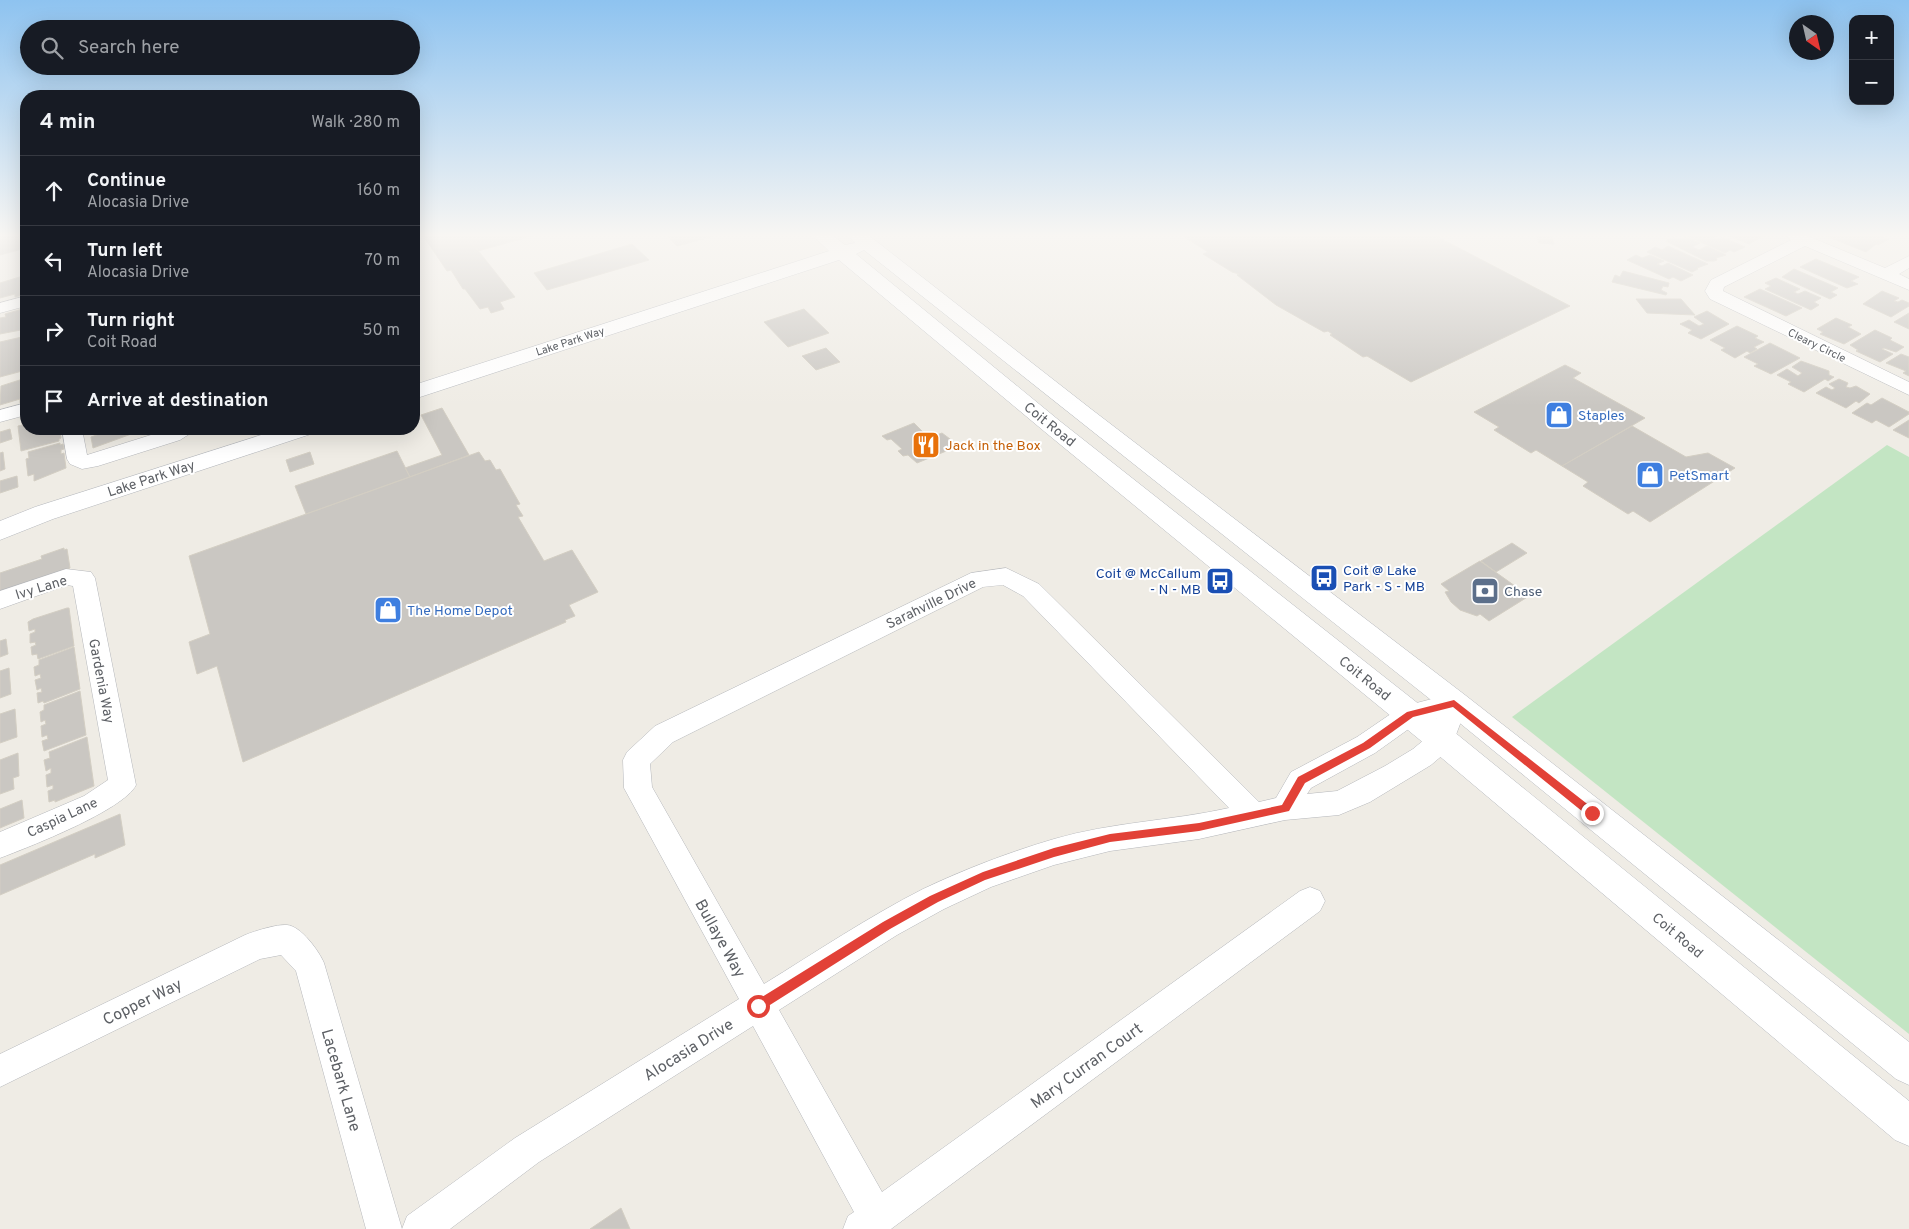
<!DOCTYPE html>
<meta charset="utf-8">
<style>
:root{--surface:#171b24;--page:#242831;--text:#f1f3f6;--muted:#9ea1a6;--line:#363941}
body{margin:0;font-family:Overpass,sans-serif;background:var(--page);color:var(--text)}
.controls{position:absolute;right:15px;top:15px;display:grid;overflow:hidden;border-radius:10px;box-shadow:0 5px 20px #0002}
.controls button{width:45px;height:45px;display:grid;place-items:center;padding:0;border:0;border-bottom:1px solid var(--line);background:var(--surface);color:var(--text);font:25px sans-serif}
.compass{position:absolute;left:1789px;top:15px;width:45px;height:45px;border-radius:50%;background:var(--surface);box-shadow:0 5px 20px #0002;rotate:146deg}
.stop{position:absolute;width:15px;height:15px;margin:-11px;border:4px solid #e24137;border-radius:50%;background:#fff}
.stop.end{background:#e24137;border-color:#fff;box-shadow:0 1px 5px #0008}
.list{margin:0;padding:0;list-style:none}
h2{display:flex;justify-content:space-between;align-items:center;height:65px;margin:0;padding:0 20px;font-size:21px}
h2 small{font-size:16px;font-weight:400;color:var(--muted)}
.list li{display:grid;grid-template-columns:32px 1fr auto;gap:15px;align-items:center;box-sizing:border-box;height:70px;padding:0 20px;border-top:1px solid var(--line)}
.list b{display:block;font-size:19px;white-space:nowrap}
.list p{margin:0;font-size:16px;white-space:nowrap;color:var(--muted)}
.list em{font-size:16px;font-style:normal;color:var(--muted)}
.icon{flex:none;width:28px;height:28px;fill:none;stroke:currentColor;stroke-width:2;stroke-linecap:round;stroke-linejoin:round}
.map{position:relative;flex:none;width:1909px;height:1229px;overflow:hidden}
.search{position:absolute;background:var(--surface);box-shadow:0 5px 20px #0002;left:20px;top:20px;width:400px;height:55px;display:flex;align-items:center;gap:12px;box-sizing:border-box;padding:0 18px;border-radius:28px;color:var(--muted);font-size:19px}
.panel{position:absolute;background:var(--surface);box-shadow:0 5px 20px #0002;left:20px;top:90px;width:400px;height:345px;border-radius:20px}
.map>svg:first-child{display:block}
.green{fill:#c3e5c3}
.building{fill:#cac7c2;stroke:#d3cec3}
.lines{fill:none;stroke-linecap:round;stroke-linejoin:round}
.street-casing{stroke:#b5b7bb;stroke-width:1}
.secondary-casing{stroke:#b6b9be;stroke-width:1}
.street{fill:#fff;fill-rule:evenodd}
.secondary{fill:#fff;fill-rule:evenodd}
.route{fill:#e24137}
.labels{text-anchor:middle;stroke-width:4;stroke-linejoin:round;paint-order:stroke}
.far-street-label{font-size:11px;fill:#5d6065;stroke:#fff}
.shop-label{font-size:14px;fill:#366cbe;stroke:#fff;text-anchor:start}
.street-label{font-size:14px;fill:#5d6065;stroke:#fff}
.food-label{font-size:14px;fill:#c56008;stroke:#fff;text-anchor:start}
.transit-label{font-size:14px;fill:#164399;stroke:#fff;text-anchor:start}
.service-label{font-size:14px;fill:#4e5e75;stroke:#fff;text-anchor:start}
.near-street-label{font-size:16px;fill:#5d6065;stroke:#fff}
</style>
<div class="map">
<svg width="1909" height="1229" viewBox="0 0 1909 1229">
<rect width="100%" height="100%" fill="#efece5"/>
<path class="green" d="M 1887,445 L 1909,457 L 1909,1034 L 1512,717 Z"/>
<path class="building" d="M 0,234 L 26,234 L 26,248 L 0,255 Z
M 422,234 L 465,234 L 515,297 L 500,302 L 504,309 L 491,313 L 488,307 L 480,309 L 465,289 L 463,289 L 451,270 L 447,271 Z
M 465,234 L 539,234 L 478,251 Z
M 665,234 L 717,234 L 718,235 L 677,246 Z
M 1180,234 L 1432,234 L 1570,306 L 1411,382 L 1367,356 L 1363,357 L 1330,335 L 1332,334 L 1328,331 L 1324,332 L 1315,327 L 1276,305 L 1237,275 L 1239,274 L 1232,272 L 1203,254 L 1208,252 Z
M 1536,234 L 1551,234 L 1554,244 L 1539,243 Z
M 1683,234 L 1714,234 L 1718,235 L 1712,238 L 1717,240 L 1723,237 L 1745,247 L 1734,252 L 1730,250 L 1725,253 Z
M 1724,234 L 1756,234 L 1763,236 L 1749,244 Z
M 1821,234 L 1846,234 L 1850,236 L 1854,234 L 1875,234 L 1889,239 L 1878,245 L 1876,244 L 1866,252 Z
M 1674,237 L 1679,240 L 1686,237 L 1700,243 L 1692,247 L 1699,250 L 1707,246 L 1726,255 L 1716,258 L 1717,260 L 1714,261 L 1706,261 L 1666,241 Z
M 632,244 L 649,260 L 547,290 L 534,273 Z
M 1668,246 L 1708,264 L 1697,268 L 1698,269 L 1692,272 L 1647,252 L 1655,247 L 1662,250 Z
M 1636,255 L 1642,258 L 1650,255 L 1664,261 L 1657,264 L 1662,266 L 1668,263 L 1693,275 L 1681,281 L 1673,277 L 1669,279 L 1627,260 Z
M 1816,259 L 1859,277 L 1851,281 L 1858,284 L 1847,288 L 1800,267 Z
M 1794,269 L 1838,288 L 1831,292 L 1837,295 L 1830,299 L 1782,277 Z
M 1623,271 L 1669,283 L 1668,287 L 1663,286 L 1661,290 L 1667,293 L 1666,295 L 1612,282 L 1615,275 L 1620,277 Z
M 26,275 L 26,294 L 15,297 L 15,294 L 0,298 L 0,283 Z
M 1776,278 L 1800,289 L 1794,292 L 1798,294 L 1805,291 L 1821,298 L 1814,302 L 1819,305 L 1811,310 L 1765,289 L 1771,286 L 1765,283 Z
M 1760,289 L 1802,308 L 1786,316 L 1744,297 Z
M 1882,291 L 1899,298 L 1894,301 L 1898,302 L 1902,300 L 1909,303 L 1909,306 L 1891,317 L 1863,304 Z
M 1636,299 L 1681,299 L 1695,315 L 1647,313 Z
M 23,309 L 24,315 L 25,314 L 26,329 L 0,334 L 0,318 L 6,317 L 5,314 Z
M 804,309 L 829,333 L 788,347 L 764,322 Z
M 1707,311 L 1729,324 L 1701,339 L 1688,333 L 1692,330 L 1680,324 L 1689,320 L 1699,326 L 1704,324 L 1694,317 Z
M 1909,313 L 1909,329 L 1894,322 Z
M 1836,318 L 1852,325 L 1848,327 L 1861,334 L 1844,344 L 1820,334 L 1823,332 L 1817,329 Z
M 1737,326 L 1758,336 L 1755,338 L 1764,342 L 1754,347 L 1757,349 L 1750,353 L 1747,351 L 1735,358 L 1721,350 L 1725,348 L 1710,340 Z
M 1875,330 L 1892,338 L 1890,340 L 1904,347 L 1896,352 L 1884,348 L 1882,349 L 1893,354 L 1880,362 L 1856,351 L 1858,350 L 1850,345 Z
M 26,336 L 26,370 L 0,377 L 0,342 Z
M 1770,343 L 1800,358 L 1771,374 L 1754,366 L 1758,364 L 1744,357 Z
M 826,348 L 840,362 L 816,370 L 802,356 Z
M 1901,354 L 1909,357 L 1909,376 L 1903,373 L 1906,371 L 1886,363 Z
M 1801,361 L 1829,371 L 1829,375 L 1834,377 L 1828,381 L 1825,379 L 1804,392 L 1788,384 L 1791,382 L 1777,375 L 1787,369 L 1798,376 L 1802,373 L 1792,367 Z
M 1565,365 L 1581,373 L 1573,378 L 1645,418 L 1562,466 L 1536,450 L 1531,453 L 1494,430 L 1499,427 L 1474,412 Z
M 26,378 L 26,401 L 20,403 L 20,399 L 0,405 L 1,386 Z
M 1839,379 L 1848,383 L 1846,387 L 1850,388 L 1856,386 L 1870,394 L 1859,403 L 1856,401 L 1846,408 L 1816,393 L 1826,387 L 1832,390 L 1835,388 L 1829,384 Z
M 1882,398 L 1909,412 L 1909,414 L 1889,427 L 1876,420 L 1872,423 L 1852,413 L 1867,403 L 1871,405 Z
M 442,408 L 469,455 L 410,477 L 405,468 L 442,455 L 421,415 Z
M 1909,420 L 1909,438 L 1893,430 Z
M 914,423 L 929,438 L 942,433 L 954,442 L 953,443 L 956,447 L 917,463 L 908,455 L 903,456 L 898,451 L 902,449 L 891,439 L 887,440 L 882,436 Z
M 26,424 L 26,429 L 59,429 L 57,430 L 57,434 L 60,433 L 61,438 L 59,439 L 59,441 L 21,451 L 18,426 Z
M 1632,426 L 1686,457 L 1708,453 L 1735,468 L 1650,522 L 1633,511 L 1628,514 L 1583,486 L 1588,482 L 1562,466 Z
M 10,429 L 12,439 L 0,443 L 0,432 Z
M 113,429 L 136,430 L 133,431 L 134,433 L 93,448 L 91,437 Z
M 60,443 L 60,445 L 63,444 L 64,449 L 61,450 L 61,454 L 64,453 L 66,468 L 34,481 L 34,474 L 28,476 L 26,459 L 29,458 L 28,452 Z
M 397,451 L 410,477 L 306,514 L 295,486 Z
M 3,452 L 5,469 L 0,471 L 0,453 Z
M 310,452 L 314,464 L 290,472 L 286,460 Z
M 479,452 L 485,461 L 490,460 L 496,470 L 500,469 L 520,504 L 516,505 L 523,516 L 518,517 L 544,561 L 572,550 L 598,592 L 569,605 L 575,616 L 565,620 L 566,622 L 243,762 L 217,666 L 197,674 L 189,642 L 210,634 L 189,556 Z
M 17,476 L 18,487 L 0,493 L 0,481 Z
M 1512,543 L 1527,553 L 1496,572 L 1481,561 Z
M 64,548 L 64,550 L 67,549 L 70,568 L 0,592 L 0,573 L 42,559 L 41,556 Z
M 1480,561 L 1529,596 L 1489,621 L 1480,614 L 1477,616 L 1460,610 L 1451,602 L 1445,592 L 1449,591 L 1441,584 Z
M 67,608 L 69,608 L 74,646 L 38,659 L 37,654 L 32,655 L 31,647 L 36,645 L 35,642 L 30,643 L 30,634 L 35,632 L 35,629 L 29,631 L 28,622 L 33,619 Z
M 6,639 L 8,654 L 0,657 L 0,641 Z
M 74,647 L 80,689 L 44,703 L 43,701 L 38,703 L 37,693 L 42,692 L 41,688 L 37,690 L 35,680 L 41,678 L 40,674 L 35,676 L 34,667 L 39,665 L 39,660 Z
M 9,668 L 11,694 L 0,698 L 0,671 Z
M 80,691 L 86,735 L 44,751 L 42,741 L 48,739 L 47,735 L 42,737 L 41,726 L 46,724 L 45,720 L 41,722 L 40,712 L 44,710 L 44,705 Z
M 15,709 L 17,737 L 0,743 L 0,714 Z
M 87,737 L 94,786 L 55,802 L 55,800 L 49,802 L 48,791 L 53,789 L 53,785 L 47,787 L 46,775 L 51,773 L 51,768 L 46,771 L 44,760 L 50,758 L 49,752 Z
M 18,753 L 19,776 L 13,778 L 14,789 L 0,794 L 0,760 Z
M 22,800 L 24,818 L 0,828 L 0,809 Z
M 120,814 L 125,845 L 95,858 L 95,854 L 0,895 L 0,865 Z
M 621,1208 L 630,1229 L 590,1229 Z"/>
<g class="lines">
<defs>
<path id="street" d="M 1783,234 L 1803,234 L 1885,268 L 1909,256 L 1909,268 L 1899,274 L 1909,279 L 1909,290 L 1805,246 L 1724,287 L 1723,291 L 1909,382 L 1909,395 L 1710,299 L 1705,291 L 1711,280 L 1791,240 Z
M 26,296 L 26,306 L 0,313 L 0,303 Z
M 26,403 L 26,415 L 0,422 L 0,410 Z
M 62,429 L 82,429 L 87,455 L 170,429 L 194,429 L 191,433 L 180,440 L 98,466 L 82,469 L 70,464 L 67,459 Z
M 1006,568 L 1039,584 L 1259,802 L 1276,798 L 1291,772 L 1357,737 L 1401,707 L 1455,693 L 1464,696 L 1468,703 L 1451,748 L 1431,765 L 1370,802 L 1339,815 L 1285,820 L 1199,839 L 1110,851 L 1054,865 L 991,887 L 944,909 L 897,935 L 779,1010 L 882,1192 L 1300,891 L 1310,887 L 1320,891 L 1325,901 L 1320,911 L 891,1229 L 843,1229 L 848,1216 L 854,1212 L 753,1026 L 539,1162 L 450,1229 L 366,1229 L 296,971 L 281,955 L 260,959 L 0,1087 L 0,1054 L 245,935 C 255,931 277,924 287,925 C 301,926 319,951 324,963 L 402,1229 L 407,1216 L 515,1138 L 739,999 L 624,788 L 623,760 L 627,752 L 655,726 L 971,573 ZM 1003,585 L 1023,596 L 1229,808 C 1171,821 1112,822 1054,839 C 1010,852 965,869 923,889 C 868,917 816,952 764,984 L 652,787 L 650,764 L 673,742 L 983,587 ZM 1437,718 L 1431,734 L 1413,749 L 1385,766 L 1337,791 L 1307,794 L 1311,788 L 1375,753 L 1417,723 Z
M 66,569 L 91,572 L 95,578 L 136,785 C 124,810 29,847 0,858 L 0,832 L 84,796 L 108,780 L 73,586 L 67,585 L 0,609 L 0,591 Z"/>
<path id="secondary" d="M 811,234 L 831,234 L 845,245 L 855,243 L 847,234 L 867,234 L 1091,409 L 1465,695 L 1909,1042 L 1909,1085 L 1896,1079 L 1445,711 L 864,250 L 856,254 L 1061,422 L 1453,731 L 1909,1101 L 1909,1146 L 1895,1140 L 1431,749 L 1045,432 L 839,260 L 414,399 L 414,385 L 829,251 Z
M 280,429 L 315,429 L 311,434 L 53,519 L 0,540 L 0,521 L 35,507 Z"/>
</defs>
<use href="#street" class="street-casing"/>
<use href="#secondary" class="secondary-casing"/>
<use href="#street" class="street"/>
<use href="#secondary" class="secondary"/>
</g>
<linearGradient id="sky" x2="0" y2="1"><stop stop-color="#8ec3f0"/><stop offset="0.58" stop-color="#f8f6f3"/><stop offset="1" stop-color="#f8f6f3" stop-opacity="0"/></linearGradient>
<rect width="1909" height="406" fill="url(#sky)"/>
<path class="route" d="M 1454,700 L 1595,810 L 1595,816 L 1588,816 L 1453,707 L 1413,717 L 1370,748 L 1305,783 L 1289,811 L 1199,831 L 1110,842 L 1054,857 L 985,880 L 938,902 L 890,929 L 762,1010 L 758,1011 L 754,1010 L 753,1006 L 754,1002 L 883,922 L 930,896 L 983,872 L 1054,848 L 1110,834 L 1199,823 L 1282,805 L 1298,777 L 1363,743 L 1407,712 Z"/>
<defs>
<symbol id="shop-square" viewBox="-11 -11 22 22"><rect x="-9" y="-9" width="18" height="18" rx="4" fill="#3f7fe0" stroke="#fff"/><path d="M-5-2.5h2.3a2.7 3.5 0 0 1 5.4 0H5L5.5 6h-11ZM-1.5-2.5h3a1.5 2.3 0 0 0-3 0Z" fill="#fff"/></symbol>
<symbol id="restaurant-square" viewBox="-11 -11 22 22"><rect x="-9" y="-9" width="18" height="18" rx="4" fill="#e8710a" stroke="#fff"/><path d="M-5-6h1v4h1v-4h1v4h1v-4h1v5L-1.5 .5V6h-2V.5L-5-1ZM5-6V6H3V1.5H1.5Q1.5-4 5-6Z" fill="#fff"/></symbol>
<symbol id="bus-square" viewBox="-11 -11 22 22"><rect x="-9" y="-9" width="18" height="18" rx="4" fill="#1a4fb4" stroke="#fff"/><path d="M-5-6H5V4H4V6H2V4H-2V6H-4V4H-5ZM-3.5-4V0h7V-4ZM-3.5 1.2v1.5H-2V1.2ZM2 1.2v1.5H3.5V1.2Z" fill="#fff"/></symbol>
<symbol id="bank-square" viewBox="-11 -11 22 22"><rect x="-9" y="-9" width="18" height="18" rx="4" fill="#5c6f8a" stroke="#fff"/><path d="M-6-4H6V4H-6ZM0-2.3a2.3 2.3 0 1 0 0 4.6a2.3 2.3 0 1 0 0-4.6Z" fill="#fff"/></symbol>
</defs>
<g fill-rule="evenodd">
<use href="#shop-square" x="1543" y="399" width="32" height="32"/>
<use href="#restaurant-square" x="910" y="429" width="32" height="32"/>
<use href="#shop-square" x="1634" y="459" width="32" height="32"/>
<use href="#bus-square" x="1308" y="562" width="32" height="32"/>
<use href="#bus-square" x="1204" y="565" width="32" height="32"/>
<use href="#bank-square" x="1469" y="575" width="32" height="32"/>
<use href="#shop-square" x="372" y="594" width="32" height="32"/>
</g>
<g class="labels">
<g class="far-street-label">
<text transform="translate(570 341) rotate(-18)" y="4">Lake Park Way</text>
<text transform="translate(1817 345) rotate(26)" y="4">Cleary Circle</text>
</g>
<g class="shop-label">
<text x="1578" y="420">Staples</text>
<text x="1669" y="480">PetSmart</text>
<text x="407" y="615">The Home Depot</text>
</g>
<g class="street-label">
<text transform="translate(1050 424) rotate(39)" y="5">Coit Road</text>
<text transform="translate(151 478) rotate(-18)" y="5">Lake Park Way</text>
<text transform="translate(41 587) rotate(-17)" y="5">Ivy Lane</text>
<text transform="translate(931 603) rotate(-26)" y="5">Sarahville Drive</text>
<text transform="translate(1365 678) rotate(39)" y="5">Coit Road</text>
<text transform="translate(102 681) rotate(79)" y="5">Gardenia Way</text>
<text transform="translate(62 817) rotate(-25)" y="5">Caspia Lane</text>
<text transform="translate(1678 935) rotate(40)" y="5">Coit Road</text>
</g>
<g class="food-label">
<text x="945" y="450">Jack in the Box</text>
</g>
<g class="transit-label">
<text x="1343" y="575">Coit @ Lake<tspan x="1343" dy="16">Park - S - MB</tspan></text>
<text x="1201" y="578" text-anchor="end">Coit @ McCallum<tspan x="1201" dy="16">- N - MB</tspan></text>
</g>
<g class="service-label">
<text x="1504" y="596">Chase</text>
</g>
<g class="near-street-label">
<text transform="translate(721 938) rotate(61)" y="6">Bullaye Way</text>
<text transform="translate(142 1001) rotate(-26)" y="6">Copper Way</text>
<text transform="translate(688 1049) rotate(-32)" y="6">Alocasia Drive</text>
<text transform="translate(1086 1065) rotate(-36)" y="6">Mary Curran Court</text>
<text transform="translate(342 1080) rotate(74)" y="6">Lacebark Lane</text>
</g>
</g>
</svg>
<div class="controls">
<button>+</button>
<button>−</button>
</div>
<svg class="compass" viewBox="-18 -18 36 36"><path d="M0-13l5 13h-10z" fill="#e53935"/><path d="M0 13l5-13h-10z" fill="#9ea1a6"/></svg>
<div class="stop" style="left:758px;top:1006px"></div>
<div class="stop end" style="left:1592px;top:813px"></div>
<div class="search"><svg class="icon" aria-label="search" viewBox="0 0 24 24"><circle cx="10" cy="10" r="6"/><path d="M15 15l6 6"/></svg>Search here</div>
<section class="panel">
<h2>4 min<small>Walk · 280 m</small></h2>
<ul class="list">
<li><svg class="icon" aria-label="ahead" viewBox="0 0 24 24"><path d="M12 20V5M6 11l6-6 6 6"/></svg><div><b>Continue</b><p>Alocasia Drive</p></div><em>160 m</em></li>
<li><svg class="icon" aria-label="left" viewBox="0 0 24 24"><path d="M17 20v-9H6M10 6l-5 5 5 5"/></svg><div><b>Turn left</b><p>Alocasia Drive</p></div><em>70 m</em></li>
<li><svg class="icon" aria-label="right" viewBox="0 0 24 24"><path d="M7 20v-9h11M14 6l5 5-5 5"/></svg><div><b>Turn right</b><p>Coit Road</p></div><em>50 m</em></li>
<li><svg class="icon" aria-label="arrive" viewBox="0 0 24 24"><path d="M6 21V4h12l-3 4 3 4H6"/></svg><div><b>Arrive at destination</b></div></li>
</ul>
</section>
</div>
